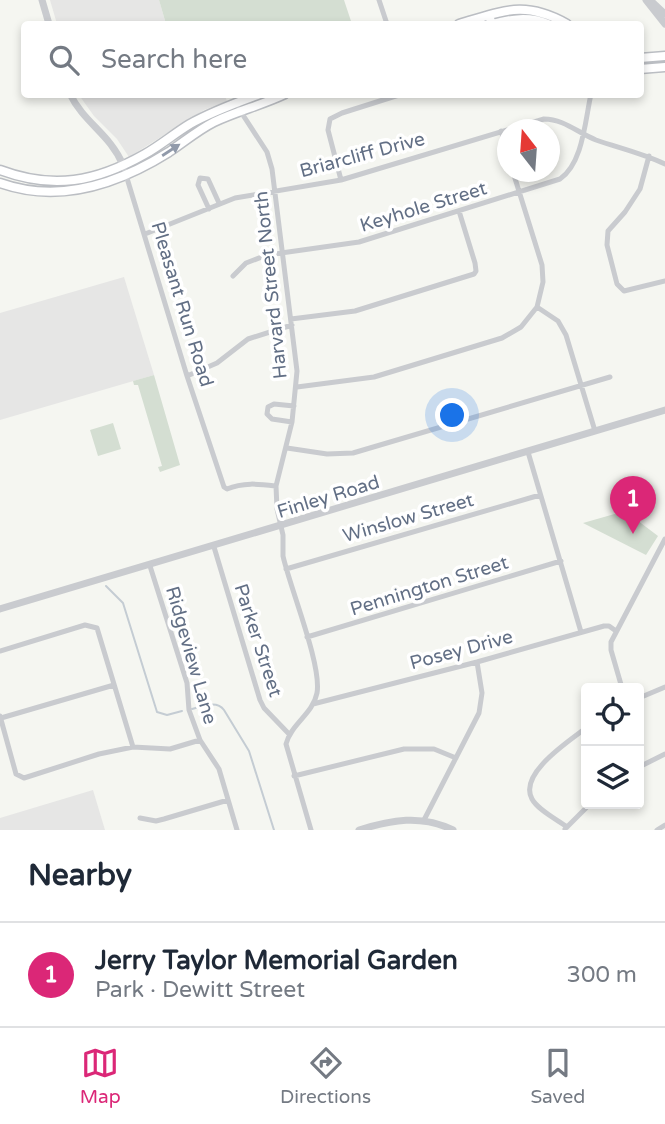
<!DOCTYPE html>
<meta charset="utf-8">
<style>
:root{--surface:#fff;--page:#f6f6f7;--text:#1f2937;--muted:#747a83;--line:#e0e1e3;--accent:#db2777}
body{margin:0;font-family:"Varela Round",sans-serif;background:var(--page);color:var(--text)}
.controls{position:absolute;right:21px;bottom:21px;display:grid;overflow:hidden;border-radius:7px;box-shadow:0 4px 10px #0003}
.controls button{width:63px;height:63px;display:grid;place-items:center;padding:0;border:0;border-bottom:2px solid var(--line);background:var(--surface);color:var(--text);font:35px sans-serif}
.compass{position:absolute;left:497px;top:119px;width:63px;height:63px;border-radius:50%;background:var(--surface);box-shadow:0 4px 10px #0003;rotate:343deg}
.you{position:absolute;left:453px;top:416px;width:24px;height:24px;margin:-18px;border:5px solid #fff;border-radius:50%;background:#1a73e8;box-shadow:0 0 0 10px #1a73e833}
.badge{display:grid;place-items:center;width:46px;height:46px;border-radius:50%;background:var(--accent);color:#fff;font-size:23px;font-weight:700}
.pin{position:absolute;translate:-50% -58px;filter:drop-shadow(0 2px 4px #0008)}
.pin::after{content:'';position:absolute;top:37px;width:24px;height:21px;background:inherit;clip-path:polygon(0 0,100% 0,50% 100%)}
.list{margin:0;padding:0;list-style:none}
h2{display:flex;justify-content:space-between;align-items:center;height:91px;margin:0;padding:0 28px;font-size:30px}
h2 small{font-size:23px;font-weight:400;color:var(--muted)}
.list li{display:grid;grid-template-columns:46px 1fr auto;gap:21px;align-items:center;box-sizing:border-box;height:105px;padding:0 28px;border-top:2px solid var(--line)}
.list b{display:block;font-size:26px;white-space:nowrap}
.list p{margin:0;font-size:23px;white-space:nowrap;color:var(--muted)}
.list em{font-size:23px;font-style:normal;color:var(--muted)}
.icon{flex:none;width:38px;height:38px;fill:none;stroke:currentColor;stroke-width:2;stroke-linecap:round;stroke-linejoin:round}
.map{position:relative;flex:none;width:665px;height:830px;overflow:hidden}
.search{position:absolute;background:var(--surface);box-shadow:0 4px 10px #0003;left:21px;right:21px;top:21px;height:77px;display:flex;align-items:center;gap:18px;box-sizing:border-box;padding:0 24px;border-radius:7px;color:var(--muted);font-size:26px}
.sheet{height:196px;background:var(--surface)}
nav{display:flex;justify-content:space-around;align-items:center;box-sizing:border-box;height:98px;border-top:2px solid var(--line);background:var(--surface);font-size:19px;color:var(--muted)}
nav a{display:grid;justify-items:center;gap:4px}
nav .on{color:var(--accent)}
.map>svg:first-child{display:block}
.built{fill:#e6e6e5}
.green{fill:#d4ded2}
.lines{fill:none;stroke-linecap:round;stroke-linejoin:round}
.stream{stroke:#c4ccd3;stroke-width:2}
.secondary-casing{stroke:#bbbec3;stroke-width:11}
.minor{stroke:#c9cbcf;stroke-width:5}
.tertiary{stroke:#c9cbcf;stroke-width:7}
.secondary{stroke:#fff;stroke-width:8}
.oneway{fill:#919aaa}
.labels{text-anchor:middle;stroke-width:7;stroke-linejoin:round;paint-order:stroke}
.street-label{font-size:19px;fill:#626f85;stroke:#fff}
</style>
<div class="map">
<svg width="665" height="830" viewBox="0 0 665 830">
<rect width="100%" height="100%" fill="#f5f6f1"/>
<path class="built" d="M 50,0 L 159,0 L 166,24 L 57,24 Z
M 224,94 L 227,101 L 204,110 L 129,157 L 117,139 L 94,116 L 79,95 Z
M 124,277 L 154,375 L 0,420 L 0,313 Z
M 93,790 L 105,830 L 0,830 L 0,818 Z"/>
<path class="green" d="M 159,0 L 344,0 L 352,24 L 166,24 Z
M 154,375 L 180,465 L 160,472 L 158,467 L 162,466 L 138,385 L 134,385 L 133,381 Z
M 113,423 L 121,449 L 98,456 L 90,430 Z
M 625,511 L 658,536 L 646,555 L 583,523 Z"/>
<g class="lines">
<path class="stream" d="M 106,586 L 123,603 L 157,712 L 167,715 L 182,711
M 192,709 C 203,706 217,700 224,710 L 249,751 L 274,830"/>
<defs>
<path id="secondary" d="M 489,16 L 492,24 C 511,19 529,16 548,24
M 459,24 C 504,11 524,0 567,24
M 640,58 L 665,56
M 640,69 L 665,67
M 0,170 C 53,190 96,182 145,154 C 161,145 175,133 190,124 C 213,111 236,103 260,94
M 0,183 C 59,204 118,184 169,152 C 184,142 198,130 214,122 C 237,111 262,105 285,94"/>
</defs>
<use href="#secondary" class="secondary-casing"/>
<path class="minor" d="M 379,0 L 387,24
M 239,109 L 267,152 L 272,169 L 297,371 L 292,422 L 276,486 L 277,509 L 283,535 L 283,556 C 290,588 322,665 317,693 C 313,714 291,724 286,744 L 311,830
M 501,131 L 508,152
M 649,156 L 640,189 L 625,212 L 608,231 L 607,245 L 617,284 L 624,291 L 665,281
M 123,165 L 187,376 L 224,487 L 227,489 C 243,482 259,484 276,486
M 341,180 L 328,130 L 330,119 L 342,113 L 402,94
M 209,209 L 198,185 L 200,178 L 208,179 L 219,203
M 145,234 L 235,198 L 341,180 L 544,119 C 564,119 578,133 596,140 C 619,148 642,153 665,164
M 233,276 L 246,263 L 267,255 L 359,242 L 560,179 C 583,163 585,121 591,94
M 537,307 L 558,321 L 566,335 L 595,431
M 291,319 L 355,311 L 474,274 L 476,271 L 475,263 L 459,211
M 187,376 L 217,363 L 248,339 L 292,325
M 297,387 L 374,377 L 502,338 L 521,327 L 537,307 L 543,282 L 542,265 L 513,172
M 292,422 L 272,419 L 267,414 L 268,407 L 274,404 L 294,406
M 287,448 L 327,454 L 353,453 L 610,377
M 528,452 L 581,632
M 214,547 L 260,700 L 264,708 L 289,734
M 150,566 L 187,683 L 189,710 L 200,740 L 219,769 L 237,830
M 286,569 L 540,495
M 307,637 L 561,561
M 0,651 L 85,625 L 97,628 L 133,747
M 622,688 L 611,650 L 611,642 L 665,539
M 639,698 L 665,687
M 313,704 L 477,662 L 604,626 L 609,626 L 616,631
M 0,716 L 16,774 L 24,778 L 99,754 L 133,747 L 170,749 L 200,740
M 1,718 L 114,685
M 639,767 L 665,754
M 294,776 L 404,749 L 434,749 L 456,758
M 140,818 L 156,821 L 164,819 L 228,800
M 424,820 L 479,713 L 482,693 L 477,662
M 567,827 C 556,819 538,810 532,799 C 518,774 569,741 586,728
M 565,829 L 590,804
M 657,830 L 665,825"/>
<path class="tertiary" d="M 42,0 L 49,24
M 646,0 L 665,24
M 650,0 L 665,14
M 70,94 C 84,123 110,134 123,165
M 0,609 L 665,410
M 359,830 C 391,820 421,814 453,830"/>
<use href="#secondary" class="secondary"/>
</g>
<defs><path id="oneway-solid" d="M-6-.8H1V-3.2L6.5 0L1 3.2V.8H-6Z" transform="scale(1.75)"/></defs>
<use class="oneway" href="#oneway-solid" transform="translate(171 150) rotate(-33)"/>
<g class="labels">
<g class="street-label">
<text transform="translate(362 154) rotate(-15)" y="7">Briarcliff Drive</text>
<text transform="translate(423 206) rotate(-17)" y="7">Keyhole Street</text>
<text transform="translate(270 285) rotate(-96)" y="7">Harvard Street North</text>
<text transform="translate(183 304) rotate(73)" y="7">Pleasant Run Road</text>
<text transform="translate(328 496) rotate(-17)" y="7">Finley Road</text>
<text transform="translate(408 517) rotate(-16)" y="7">Winslow Street</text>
<text transform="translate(429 585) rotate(-17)" y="7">Pennington Street</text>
<text transform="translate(259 640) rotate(72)" y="7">Parker Street</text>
<text transform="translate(461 649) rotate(-15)" y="7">Posey Drive</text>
<text transform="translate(192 655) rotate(74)" y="7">Ridgeview Lane</text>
</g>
</g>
</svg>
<div class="controls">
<button><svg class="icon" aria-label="locate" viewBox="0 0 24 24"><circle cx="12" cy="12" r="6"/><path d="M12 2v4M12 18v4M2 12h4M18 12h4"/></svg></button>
<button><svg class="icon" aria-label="layers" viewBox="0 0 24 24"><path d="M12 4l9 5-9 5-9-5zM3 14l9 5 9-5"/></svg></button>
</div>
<svg class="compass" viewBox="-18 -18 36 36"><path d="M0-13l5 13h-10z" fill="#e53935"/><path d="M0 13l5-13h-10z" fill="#747a83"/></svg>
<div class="you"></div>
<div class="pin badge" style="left:633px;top:534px">1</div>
<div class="search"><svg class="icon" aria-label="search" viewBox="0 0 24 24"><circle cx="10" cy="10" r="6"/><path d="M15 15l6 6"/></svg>Search here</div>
</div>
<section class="sheet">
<h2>Nearby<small></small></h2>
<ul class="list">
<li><span class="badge">1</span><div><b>Jerry Taylor Memorial Garden</b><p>Park · Dewitt Street</p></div><em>300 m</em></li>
</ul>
</section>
<nav>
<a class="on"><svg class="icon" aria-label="map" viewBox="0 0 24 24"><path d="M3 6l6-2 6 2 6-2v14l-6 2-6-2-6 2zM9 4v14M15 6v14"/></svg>Map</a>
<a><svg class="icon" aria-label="directions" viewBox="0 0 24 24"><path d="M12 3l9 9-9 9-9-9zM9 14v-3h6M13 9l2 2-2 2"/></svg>Directions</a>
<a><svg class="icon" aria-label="saved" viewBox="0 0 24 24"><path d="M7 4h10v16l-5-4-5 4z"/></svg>Saved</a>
</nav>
